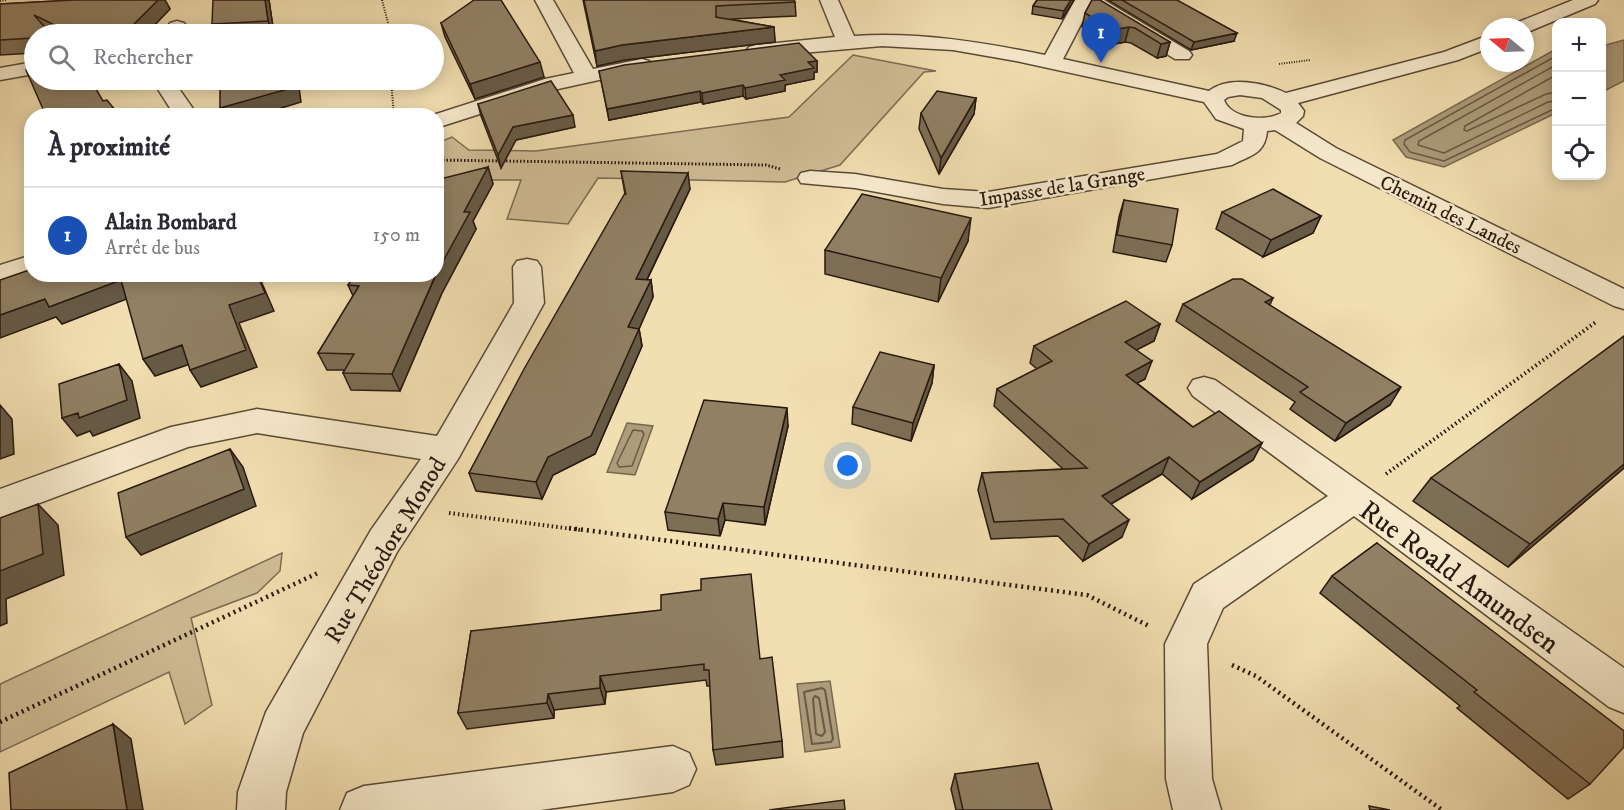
<!DOCTYPE html>
<html lang="fr">
<meta charset="utf-8">
<style>
:root{--surface:#fff;--page:#f7f7f7;--text:#2b2b33;--muted:#7c7c81;--line:#e1e1e2;--accent:#2563eb}
body{margin:0;font-family:"IM FELL DW Pica",serif;background:var(--page);color:var(--text)}
.controls{position:absolute;right:18px;top:18px;display:grid;overflow:hidden;border-radius:12px;box-shadow:0 3px 15px #0003}
.controls button{width:54px;height:54px;display:grid;place-items:center;padding:0;border:0;border-bottom:2px solid var(--line);background:var(--surface);color:var(--text);font:30px sans-serif}
.compass{position:absolute;left:1480px;top:18px;width:54px;height:54px;border-radius:50%;background:var(--surface);box-shadow:0 3px 15px #0003;rotate:289deg}
.you{position:absolute;left:848px;top:466px;width:21px;height:21px;margin:-15px;border:4px solid #fff;border-radius:50%;background:#1a73e8;box-shadow:0 0 0 9px #1a73e833}
.badge{display:grid;place-items:center;width:39px;height:39px;border-radius:50%;background:var(--accent);color:#fff;font-size:20px;font-weight:700}
.pin{position:absolute;translate:-50% -50px;filter:drop-shadow(0 2px 3px #0008)}
.pin::after{content:'';position:absolute;top:32px;width:21px;height:18px;background:inherit;clip-path:polygon(0 0,100% 0,50% 100%)}
.list{margin:0;padding:0;list-style:none}
h2{display:flex;justify-content:space-between;align-items:center;height:78px;margin:0;padding:0 24px;font-size:26px}
h2 small{font-size:20px;font-weight:400;color:var(--muted)}
.list li{display:grid;grid-template-columns:39px 1fr auto;gap:18px;align-items:center;box-sizing:border-box;height:96px;padding:0 24px;border-top:2px solid var(--line)}
.list b{display:block;font-size:22px;white-space:nowrap}
.list p{margin:0;font-size:20px;white-space:nowrap;color:var(--muted)}
.list em{font-size:20px;font-style:normal;color:var(--muted)}
.icon{flex:none;width:33px;height:33px;fill:none;stroke:currentColor;stroke-width:2;stroke-linecap:round;stroke-linejoin:round}
.map{position:relative;flex:none;width:1624px;height:810px;overflow:hidden}
.search{position:absolute;background:var(--surface);box-shadow:0 3px 15px #0003;left:24px;top:24px;width:420px;height:66px;display:flex;align-items:center;gap:15px;box-sizing:border-box;padding:0 21px;border-radius:33px;color:var(--muted);font-size:22px}
.panel{position:absolute;background:var(--surface);box-shadow:0 3px 15px #0003;left:24px;top:108px;width:420px;height:174px;border-radius:24px}
.map>svg:first-child{display:block}
.green{fill:#d0bd96;stroke:#7c6b53;stroke-width:1.5}
.water{fill:#ad9c7a;stroke:#786850;stroke-width:1.5}
.lines{fill:none;stroke-linecap:round;stroke-linejoin:round}
.shore-far1{stroke:#6a5a45;stroke-width:1.5}
.shore{stroke:#6a5a45;stroke-width:2}
.minor-casing{stroke:#5a4a38;stroke-width:3}
.path-far3{stroke:#281910;stroke-width:2;stroke-dasharray:1 1.5;stroke-linecap:butt}
.path-far2{stroke:#281910;stroke-width:3;stroke-dasharray:1.5 2;stroke-linecap:butt}
.path-far1{stroke:#281910;stroke-width:4;stroke-dasharray:1.5 3;stroke-linecap:butt}
.path{stroke:#281910;stroke-width:4.5;stroke-dasharray:2 4;stroke-linecap:butt}
.minor{fill:#f7eacc;fill-rule:evenodd}
.wall{fill:#7d6e56;stroke:#281910;stroke-width:1.5}
.shaded-wall{fill:#665a46;stroke:#281910;stroke-width:1.5}
.building{fill:#918064;stroke:#281910;stroke-width:1.5}
.labels{text-anchor:middle;stroke-width:5;stroke-linejoin:round;paint-order:stroke}
.far-street-label{font-size:20px;fill:#281910;stroke:#f7eacc}
.street-label{font-size:24px;fill:#281910;stroke:#f7eacc}
.near-street-label{font-size:28px;fill:#281910;stroke:#f7eacc}
</style>
<div class="map">
<svg width="1624" height="810" viewBox="0 0 1624 810">
<rect width="100%" height="100%" fill="#f2dfb1"/>
<filter id="stains"><feTurbulence type="fractalNoise" baseFrequency=".00333" numOctaves="4"/><feColorMatrix values="0 0 0 0 .2 0 0 0 0 .09 0 0 0 0 .02 0 0 0 .5 -.17"/></filter>
<radialGradient id="worn" r=".72"><stop offset=".6" stop-color="#630" stop-opacity="0"/><stop offset="1" stop-color="#630" stop-opacity=".3"/></radialGradient>
<path class="green" d="M 853,55 L 936,71 L 924,72 L 840,165 L 785,182 L 598,178 L 568,224 L 507,219 L 521,180 L 437,180 L 437,143 L 452,137 L 469,150 L 536,151 L 789,117 Z
M 282,553 L 280,571 L 257,593 L 191,618 L 212,705 L 185,724 L 169,672 L 0,752 L 0,684 Z"/>
<path class="water" d="M 1624,40 L 1624,81 L 1602,92 L 1602,46 Z
M 1556,49 L 1556,113 L 1444,167 L 1406,157 L 1393,140 Z
M 627,423 L 653,426 L 635,475 L 607,472 Z
M 830,681 L 840,747 L 805,752 L 797,684 Z"/>
<g class="lines">
<path class="shore-far1" d="M 1556,56 L 1405,140 L 1404,144 L 1410,152 L 1444,161 L 1556,108
M 1556,65 L 1419,141 L 1418,145 L 1444,153 L 1548,102 L 1556,101
M 1556,75 L 1465,126 L 1464,130 L 1467,131 L 1546,94 L 1556,92
M 633,430 L 642,431 L 644,434 L 632,466 L 619,467 L 617,463 Z"/>
<path class="shore" d="M 822,688 L 825,690 L 833,739 L 831,742 L 812,744 L 804,692 Z
M 815,696 L 819,698 L 825,732 L 822,736 L 816,734 L 813,699 Z"/>
<defs>
<path id="minor" d="M 535,0 L 553,0 L 593,69 L 642,59 L 649,61 L 652,65 L 649,69 L 558,89 L 436,128 L 436,116 L 430,116 L 545,79 L 574,73 Z
M 820,0 L 838,0 L 854,36 C 919,32 982,42 1045,55 L 1075,0 L 1104,0 L 1189,51 L 1192,55 L 1189,59 L 1175,59 L 1090,7 L 1063,59 L 1209,91 C 1229,75 1265,83 1286,93 L 1444,52 L 1489,35 L 1489,48 L 1458,60 L 1298,103 L 1304,111 L 1303,116 L 1296,123 L 1336,148 L 1624,289 L 1624,309 L 1614,306 L 1320,158 L 1275,130 L 1267,131 C 1265,154 1251,155 1232,165 L 988,208 L 943,204 L 855,188 L 801,183 L 798,178 L 801,173 L 810,171 L 855,174 L 943,189 L 988,192 L 1217,154 L 1243,141 L 1244,129 L 1216,119 L 1204,102 L 1016,61 L 953,50 L 882,46 L 756,57 L 749,55 L 746,51 L 749,47 L 756,45 L 835,37 ZM 1240,95 L 1262,98 L 1281,110 L 1281,113 C 1266,122 1231,119 1224,100 L 1228,97 Z
M 1573,0 L 1598,0 L 1595,4 L 1530,31 L 1525,32 L 1525,27 L 1513,27 L 1516,23 Z
M 177,21 L 184,23 L 187,27 L 181,34 L 163,34 L 170,23 Z
M 34,62 L 34,74 L 0,80 L 0,68 Z
M 152,80 L 173,80 L 198,116 L 175,116 Z
M 32,255 L 32,273 L 0,283 L 0,265 Z
M 527,259 L 537,261 L 541,267 L 544,303 L 458,459 L 397,552 L 303,733 L 286,792 L 285,810 L 237,810 L 238,792 L 266,712 L 371,530 L 421,459 L 257,433 L 188,447 L 0,518 L 0,489 L 171,427 L 257,409 L 437,436 L 514,303 L 513,267 L 517,261 Z
M 1204,377 L 1215,380 L 1624,668 L 1624,713 L 1609,707 L 1354,516 L 1223,608 L 1207,644 L 1212,779 L 1221,810 L 1173,810 L 1166,779 L 1165,644 L 1194,584 L 1328,496 L 1193,396 L 1188,388 L 1193,380 Z
M 673,746 L 689,753 L 696,769 L 689,785 L 673,792 L 540,810 L 340,810 L 347,793 L 364,786 Z"/>
</defs>
<use href="#minor" class="minor-casing"/>
<path class="path-far3" d="M 382,0 L 391,34
M 0,1 L 6,0
M 1279,64 L 1310,60
M 391,80 L 394,116"/>
<path class="path-far2" d="M 436,160 L 766,165 L 780,169"/>
<path class="path-far1" d="M 1386,474 L 1596,322
M 449,513 L 581,530"/>
<path class="path" d="M 569,528 L 1087,595 L 1149,626
M 1232,665 L 1256,676 L 1442,810
M 0,722 L 320,572"/>
<use href="#minor" class="minor"/>
</g>
<path class="wall" d="M 75,0 L 165,0 L 170,9 L 146,34 L 54,34 L 49,32 L 34,34 L 34,53 L 0,55 L 0,4 Z
M 269,0 L 274,34 L 217,34 L 212,24 Z
M 583,0 L 794,0 L 795,2 L 796,16 L 731,19 L 774,27 L 775,42 L 625,60 L 597,66 Z
M 1037,0 L 1074,0 L 1062,19 L 1032,14 L 1033,6 Z
M 1092,0 L 1170,42 L 1166,56 L 1157,58 L 1131,43 L 1125,42 L 1109,45 L 1082,27 L 1085,13 Z
M 1108,0 L 1177,0 L 1234,41 L 1191,50 Z
M 441,23 L 544,77 L 475,99 L 445,37 Z
M 817,61 L 817,72 L 814,72 L 814,79 L 785,85 L 785,91 L 746,99 L 743,96 L 703,104 L 701,102 L 609,120 L 599,71 Z
M 976,98 L 974,114 L 939,174 L 919,129 L 921,113 Z
M 478,104 L 575,127 L 516,140 L 501,168 L 481,116 Z
M 488,167 L 493,184 L 473,221 L 476,229 L 442,293 L 400,391 L 351,390 L 343,373 L 344,370 L 327,370 L 318,353 L 353,296 L 348,285 Z
M 621,171 L 690,189 L 647,280 L 651,280 L 653,297 L 639,329 L 642,346 L 595,454 L 553,475 L 542,499 L 476,491 L 469,473 L 625,194 Z
M 1124,200 L 1172,245 L 1166,262 L 1113,252 L 1119,217 Z
M 1222,212 L 1321,216 L 1313,233 L 1263,257 L 1216,229 Z
M 968,241 L 938,302 L 825,274 L 825,250 Z
M 1183,304 L 1270,306 L 1390,405 L 1335,441 L 1290,409 L 1295,402 L 1176,321 Z
M 1160,324 L 1154,341 L 1136,350 L 1145,379 L 1137,383 L 1193,427 L 1262,443 L 1253,460 L 1192,499 L 1162,474 L 1111,504 L 1122,537 L 1083,561 L 1058,536 L 991,539 L 978,490 L 982,473 L 1063,469 L 994,406 L 997,389 L 1037,369 L 1030,363 L 1034,346 Z
M 934,365 L 932,383 L 911,441 L 852,424 L 853,407 Z
M 788,426 L 765,525 L 725,520 L 720,536 L 668,530 L 665,512 Z
M 1624,468 L 1508,567 L 1413,501 L 1431,478 Z
M 1377,543 L 1590,784 L 1568,799 L 1457,708 L 1460,706 L 1320,593 L 1332,576 Z
M 471,631 L 760,659 L 782,741 L 783,757 L 716,765 L 713,750 L 710,686 L 707,686 L 706,680 L 606,692 L 605,704 L 554,710 L 554,718 L 467,729 L 458,713 Z
M 955,774 L 1052,810 L 956,810 L 951,789 Z"/>
<path class="shaded-wall" d="M 158,0 L 165,0 L 170,9 L 146,34 L 132,34 L 129,29 Z
M 265,0 L 269,0 L 274,34 L 268,21 Z
M 1071,0 L 1074,0 L 1062,19 L 1064,11 Z
M 774,27 L 775,42 L 625,60 L 597,66 L 595,51 L 622,45 Z
M 1129,27 L 1125,42 L 1109,45 L 1112,30 Z
M 1237,33 L 1234,41 L 1191,50 L 1194,42 Z
M 1170,42 L 1166,56 L 1157,58 L 1161,44 Z
M 817,61 L 817,72 L 814,72 L 814,79 L 785,85 L 785,91 L 746,99 L 745,88 L 808,62 Z
M 540,62 L 544,77 L 475,99 L 470,84 Z
M 294,80 L 298,80 L 301,102 L 256,116 L 223,116 L 220,108 Z
M 743,85 L 743,96 L 703,104 L 702,93 Z
M 700,91 L 701,102 L 609,120 L 607,109 Z
M 976,98 L 974,114 L 939,174 L 941,158 Z
M 573,115 L 575,127 L 516,140 L 501,168 L 498,155 L 513,127 Z
M 488,167 L 493,184 L 473,221 L 476,229 L 442,293 L 400,391 L 392,374 L 464,212 Z
M 688,173 L 690,189 L 639,296 L 636,279 Z
M 1321,216 L 1313,233 L 1263,257 L 1271,240 Z
M 971,218 L 968,241 L 938,302 L 941,278 Z
M 257,274 L 258,274 L 274,311 L 239,323 L 257,367 L 201,387 L 190,370 L 229,305 Z
M 121,280 L 132,297 L 62,324 L 56,317 L 0,338 L 0,315 L 45,299 Z
M 651,280 L 653,297 L 639,329 L 642,346 L 595,454 L 553,475 L 542,499 L 536,482 L 548,457 L 628,327 Z
M 1273,298 L 1265,316 L 1265,302 Z
M 1160,324 L 1154,341 L 1119,359 L 1125,342 Z
M 182,345 L 193,363 L 155,376 L 143,359 Z
M 1152,361 L 1145,379 L 1120,392 L 1126,375 Z
M 119,364 L 132,381 L 140,418 L 93,436 L 90,431 L 77,436 L 62,418 Z
M 934,365 L 932,383 L 911,441 L 913,423 Z
M 1401,387 L 1390,405 L 1335,441 L 1346,423 Z
M 0,405 L 12,419 L 14,454 L 0,459 Z
M 787,408 L 788,426 L 765,525 L 764,507 Z
M 1262,443 L 1253,460 L 1192,499 L 1200,482 Z
M 230,449 L 243,467 L 256,506 L 141,555 L 126,537 Z
M 1169,457 L 1162,474 L 1095,513 L 1102,496 Z
M 1624,464 L 1624,468 L 1508,567 L 1530,544 Z
M 723,503 L 725,520 L 720,536 L 718,519 Z
M 38,504 L 58,525 L 64,575 L 6,599 L 7,623 L 0,626 L 0,571 Z
M 1129,520 L 1122,537 L 1083,561 L 1089,544 Z
M 600,676 L 606,692 L 605,704 L 600,688 Z
M 548,694 L 554,710 L 554,718 L 547,703 Z
M 113,724 L 131,739 L 143,810 L 127,810 Z"/>
<path class="building" d="M 75,0 L 158,0 L 129,29 L 71,33 L 34,15 L 51,34 L 34,34 L 34,38 L 0,40 L 0,4 Z
M 213,0 L 265,0 L 268,21 L 212,24 Z
M 474,0 L 501,0 L 540,62 L 470,84 L 441,23 Z
M 584,0 L 794,0 L 795,2 L 716,6 L 716,17 L 774,27 L 622,45 L 595,51 Z
M 1037,0 L 1071,0 L 1064,11 L 1033,6 Z
M 1092,0 L 1100,0 L 1170,42 L 1161,44 L 1135,28 L 1129,27 L 1112,30 L 1085,13 Z
M 1122,0 L 1177,0 L 1237,33 L 1194,42 Z
M 799,43 L 817,61 L 808,62 L 814,68 L 780,75 L 785,80 L 745,88 L 743,85 L 702,93 L 700,91 L 607,109 L 599,71 L 624,65 Z
M 34,68 L 34,80 L 90,80 L 93,84 L 103,101 L 107,100 L 120,116 L 46,116 L 26,70 Z
M 220,80 L 294,80 L 295,87 L 220,108 Z
M 551,81 L 573,115 L 513,127 L 498,155 L 478,104 Z
M 937,91 L 976,98 L 941,158 L 921,113 Z
M 488,167 L 464,212 L 470,212 L 436,274 L 436,180 Z
M 621,171 L 688,173 L 636,279 L 651,280 L 628,327 L 639,329 L 591,436 L 548,457 L 536,482 L 469,473 L 524,369 L 625,193 L 626,195 Z
M 1273,189 L 1321,216 L 1271,240 L 1222,212 Z
M 862,194 L 971,218 L 941,278 L 825,250 Z
M 1124,200 L 1178,209 L 1172,245 L 1117,235 Z
M 32,269 L 32,274 L 257,274 L 265,293 L 229,305 L 246,350 L 190,370 L 182,345 L 143,359 L 121,280 L 49,307 L 45,299 L 0,315 L 0,280 Z
M 355,274 L 436,274 L 392,374 L 343,373 L 354,354 L 318,353 L 359,286 L 348,285 Z
M 1233,279 L 1242,279 L 1273,298 L 1265,302 L 1401,387 L 1346,423 L 1300,392 L 1308,387 L 1183,304 Z
M 1126,301 L 1160,324 L 1125,342 L 1152,361 L 1126,375 L 1193,427 L 1219,411 L 1262,443 L 1200,482 L 1169,457 L 1102,496 L 1129,520 L 1089,544 L 1063,519 L 994,522 L 982,473 L 1087,468 L 997,389 L 1052,361 L 1034,346 Z
M 1624,336 L 1624,464 L 1530,544 L 1431,478 Z
M 880,352 L 934,365 L 913,423 L 853,407 Z
M 119,364 L 127,400 L 79,418 L 78,413 L 62,418 L 59,384 Z
M 704,400 L 787,408 L 764,507 L 723,503 L 718,519 L 665,512 Z
M 230,449 L 244,489 L 126,537 L 118,493 Z
M 38,504 L 43,554 L 0,571 L 0,518 Z
M 1377,543 L 1624,731 L 1624,747 L 1590,784 L 1474,692 L 1477,690 L 1332,576 Z
M 751,574 L 760,659 L 772,657 L 782,741 L 713,750 L 709,670 L 704,670 L 704,664 L 600,676 L 600,688 L 548,694 L 547,703 L 458,713 L 471,631 L 661,610 L 661,595 L 701,590 L 701,579 Z
M 113,724 L 127,810 L 11,810 L 9,773 Z
M 1038,763 L 1052,810 L 963,810 L 955,774 Z
M 844,800 L 845,810 L 769,810 Z
M 1369,806 L 1390,810 L 1370,810 Z"/>
<g class="labels">
<g class="far-street-label">
<text transform="translate(1062 186) rotate(-9)" y="7">Impasse de la Grange</text>
<text transform="translate(1451 214) rotate(26)" y="7">Chemin des Landes</text>
</g>
<g class="street-label">
<text transform="translate(385 550) rotate(-59)" y="8">Rue Théodore Monod</text>
</g>
<g class="near-street-label">
<text transform="translate(1460 576) rotate(36)" y="10">Rue Roald Amundsen</text>
</g>
</g>
<rect width="100%" height="100%" filter="url(#stains)"/>
<rect width="100%" height="100%" fill="url(#worn)"/>
</svg>
<div class="controls">
<button>+</button>
<button>−</button>
<button><svg class="icon" aria-label="locate" viewBox="0 0 24 24"><circle cx="12" cy="12" r="6"/><path d="M12 2v4M12 18v4M2 12h4M18 12h4"/></svg></button>
</div>
<svg class="compass" viewBox="-18 -18 36 36"><path d="M0-13l5 13h-10z" fill="#e53935"/><path d="M0 13l5-13h-10z" fill="#7c7c81"/></svg>
<div class="you"></div>
<div class="pin badge" style="left:1101px;top:63px;background:#1a4fb4">1</div>
<div class="search"><svg class="icon" aria-label="search" viewBox="0 0 24 24"><circle cx="10" cy="10" r="6"/><path d="M15 15l6 6"/></svg>Rechercher</div>
<section class="panel">
<h2>À proximité<small></small></h2>
<ul class="list">
<li><span class="badge" style="background:#1a4fb4">1</span><div><b>Alain Bombard</b><p>Arrêt de bus</p></div><em>150 m</em></li>
</ul>
</section>
</div>
